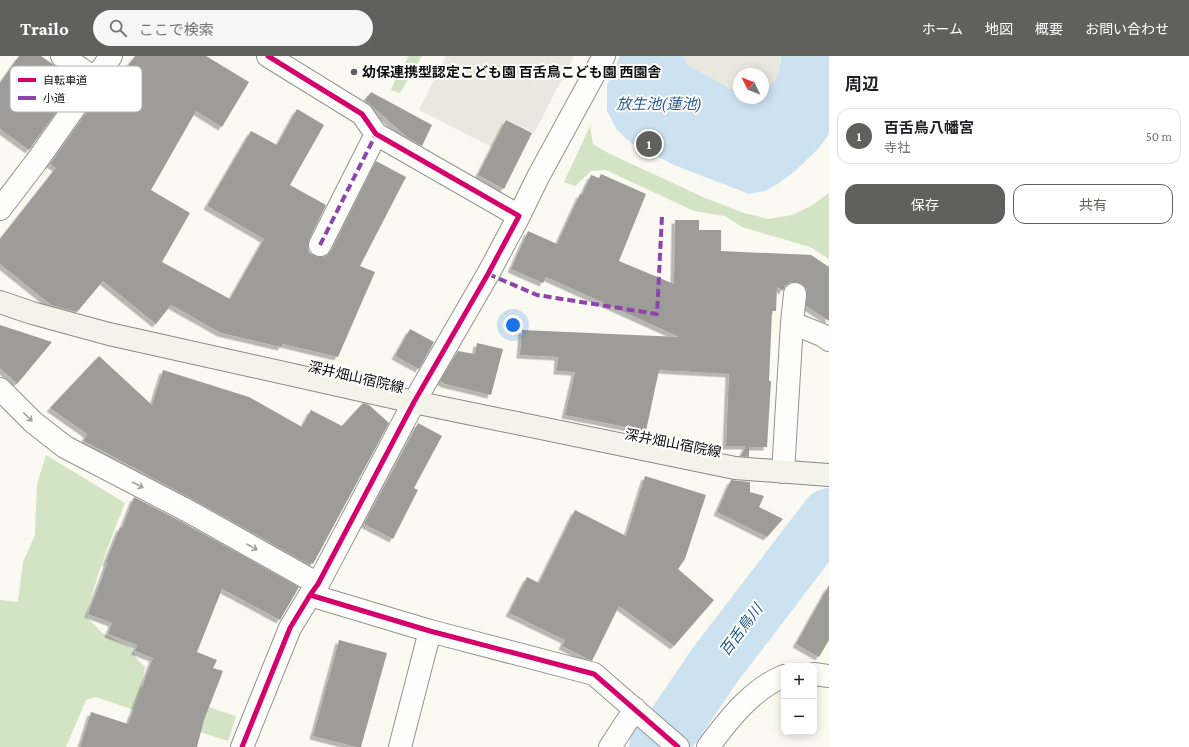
<!DOCTYPE html>
<html lang="ja">
<meta charset="utf-8">
<style>
:root{--surface:#fff;--page:#f6f6f6;--text:#202124;--muted:#757577;--line:#e0e0e0;--accent:#60605d}
body{margin:0;font-family:"Crimson Pro","Noto Sans JP",serif;background:var(--page);color:var(--text)}
.controls{position:absolute;right:12px;bottom:12px;display:grid;overflow:hidden;border-radius:8px;box-shadow:0 2px 10px #0003}
.controls button{width:36px;height:36px;display:grid;place-items:center;padding:0;border:0;border-bottom:1px solid var(--line);background:var(--surface);color:var(--text);font:20px sans-serif}
.compass{position:absolute;left:733px;top:12px;width:36px;height:36px;border-radius:50%;background:var(--surface);box-shadow:0 2px 10px #0003;rotate:313deg}
.you{position:absolute;left:513px;top:269px;width:14px;height:14px;margin:-10px;border:3px solid #fff;border-radius:50%;background:#1a73e8;box-shadow:0 0 0 6px #1a73e833}
.badge{display:grid;place-items:center;width:26px;height:26px;border-radius:50%;background:var(--accent);color:#fff;font-size:13px;font-weight:700}
.pin{position:absolute;translate:-50% -50%;border:2px solid #fff;box-shadow:0 1px 4px #0006}
.list{margin:0;padding:0;list-style:none}
h2{display:flex;justify-content:space-between;align-items:center;height:52px;margin:0;padding:0 16px;font-size:17px}
h2 small{font-size:13px;font-weight:400;color:var(--muted)}
.list li{display:grid;grid-template-columns:26px 1fr auto;gap:12px;align-items:center;box-sizing:border-box;height:56px;margin:0 8px 8px;padding:0 8px;border:1px solid var(--line);border-radius:12px}
.list b{display:block;font-size:15px;white-space:nowrap}
.list p{margin:0;font-size:13px;white-space:nowrap;color:var(--muted)}
.list em{font-size:13px;font-style:normal;color:var(--muted)}
.actions{display:flex;gap:8px;padding:12px 16px}
.actions a{flex:1;padding:9px 0;border:1px solid var(--accent);border-radius:12px;text-align:center;font-size:14px;color:var(--accent)}
.actions .main{background:var(--accent);color:#fff}
.icon{flex:none;width:22px;height:22px;fill:none;stroke:currentColor;stroke-width:2;stroke-linecap:round;stroke-linejoin:round}
.map{position:relative;flex:none;width:829px;height:691px;overflow:hidden}
header{display:flex;align-items:center;gap:24px;box-sizing:border-box;height:56px;padding:0 20px;background:var(--accent);color:#fff}
header strong{font-size:19px}
nav{display:flex;gap:22px;margin-inline-start:auto;font-size:14px}
.search{width:280px;height:36px;background:var(--page);display:flex;align-items:center;gap:10px;box-sizing:border-box;padding:0 14px;border-radius:22px;color:var(--muted);font-size:15px}
main{display:flex}
aside{flex:1;background:var(--surface)}
.map>svg:first-child{display:block}
.forest{fill:#d2e4c3}
.plaza{fill:#e9e8de}
.water{fill:#cce2f0}
.lines{fill:none;stroke-linecap:round;stroke-linejoin:round}
.river{stroke:#cce2f0;stroke-width:56}
.building{fill:#9d9c98;filter:url(#shadow)}
.street-casing{stroke:#949390;stroke-width:24}
.secondary-casing{stroke:#8a8a87;stroke-width:24}
.street{stroke:#fefefd;stroke-width:22}
.secondary{stroke:#f3f3ea;stroke-width:22}
.quiet{stroke:#8e44ad;stroke-width:4;stroke-dasharray:8 4;stroke-linecap:butt}
.cycleway-casing{stroke:#fff;stroke-width:8}
.cycleway{stroke:#d6006c;stroke-width:5}
.oneway{stroke:#9e9e9d}
.poi-dot{fill:#60605d;stroke:#fff;stroke-width:1.5}
.labels{text-anchor:middle;stroke-width:4;stroke-linejoin:round;paint-order:stroke}
.poi-label{font-size:14px;font-weight:bold;fill:#0d0d0d;stroke:#fff;text-anchor:start}
.street-label{font-size:14px;fill:#0d0d0d;stroke:#fff}
.water-label{font-size:15px;font-style:italic;fill:#255b90;stroke:#fff}
.key{fill:#fff;stroke:#b6b6b6;stroke-width:1}
.key-label{font-size:11px;fill:#0d0d0d}
</style>
<header>
<strong>Trailo</strong>
<div class="search"><svg class="icon" aria-label="search" viewBox="0 0 24 24"><circle cx="10" cy="10" r="6"/><path d="M15 15l6 6"/></svg>ここで検索</div>
<nav><a>ホーム</a><a>地図</a><a>概要</a><a>お問い合わせ</a></nav>
</header>
<main>
<div class="map">
<svg width="829" height="691" viewBox="0 0 829 691">
<defs>
<filter id="shadow"><feDropShadow dx="-3.5" dy="3.5" stdDeviation="0" flood-color="#0004"/></filter>
</defs>
<rect width="100%" height="100%" fill="#faf9f2"/>
<path class="forest" d="M 409,0 L 422,0 L 400,37 L 391,34 L 398,17 Z
M 590,70 L 593,88 L 608,97 L 705,142 L 744,157 L 769,163 L 792,159 L 811,150 L 829,137 L 829,203 L 810,191 L 742,171 L 725,160 L 694,155 L 606,114 L 591,115 L 575,130 L 564,126 Z
M 46,399 L 125,447 C 110,484 96,522 86,560 L 102,577 L 131,592 L 137,603 L 145,611 L 141,632 L 180,649 L 205,650 L 236,660 L 228,685 L 181,670 L 96,641 L 86,644 L 66,691 L 0,691 L 0,544 L 18,546 L 23,506 L 35,479 L 37,428 Z"/>
<path class="plaza" d="M 446,0 L 574,0 L 534,77 L 506,63 L 492,91 L 419,54 Z
M 683,0 L 781,0 L 780,16 L 771,30 L 763,33 L 763,18 L 739,18 L 739,35 L 735,35 L 688,9 Z"/>
<path class="water" d="M 620,0 L 683,0 L 688,9 L 735,35 L 739,36 L 739,42 L 763,42 L 763,33 C 778,28 780,15 781,0 L 829,0 L 829,78 L 818,93 L 795,115 L 779,127 L 765,135 L 749,138 L 674,109 L 631,87 L 617,74 L 607,55 L 607,29 Z"/>
<g class="lines">
<path class="river" d="M 657,691 L 677,665 L 715,609 L 829,460"/>
</g>
<path class="building" d="M 19,0 L 41,0 L 78,26 L 29,94 L 0,73 L 0,27 Z
M 135,0 L 206,0 L 249,26 L 222,71 L 196,55 L 151,134 L 190,157 L 162,206 L 230,243 L 264,183 L 207,150 L 251,75 L 277,89 L 297,53 L 324,69 L 290,129 L 326,149 L 309,184 L 308,190 L 309,196 L 315,200 L 321,201 L 326,200 L 331,195 L 376,105 L 406,121 L 360,210 L 375,216 L 338,301 L 283,288 L 281,291 L 221,277 L 171,249 L 156,268 L 103,225 L 77,256 L 51,249 L 0,208 L 0,183 L 56,112 L 50,108 L 98,40 L 103,44 Z
M 371,36 L 432,69 L 422,90 L 407,81 L 365,44 Z
M 506,64 L 532,77 L 504,133 L 478,119 Z
M 601,118 L 646,138 L 619,205 L 674,228 L 675,164 L 699,164 L 699,174 L 721,174 L 721,195 L 811,199 L 829,211 L 829,265 L 806,250 L 807,239 L 807,233 L 802,228 L 797,226 L 790,226 L 785,230 L 783,235 L 777,231 L 776,255 L 772,255 L 769,325 L 771,325 L 767,391 L 749,391 L 749,401 L 741,400 L 746,390 L 726,390 L 729,318 L 659,314 L 646,375 L 565,359 L 575,316 L 557,315 L 558,301 L 520,299 L 522,274 L 679,281 L 546,221 L 543,227 L 511,213 L 528,175 L 557,188 L 580,138 L 582,139 L 591,119 L 599,122 Z
M 0,269 L 52,286 L 17,328 L 0,312 Z
M 410,273 L 434,286 L 419,313 L 395,300 Z
M 477,287 L 503,293 L 491,339 L 445,328 L 440,325 L 458,295 L 475,298 Z
M 99,300 L 152,349 L 163,314 L 249,341 L 302,371 L 311,354 L 342,370 L 363,347 L 369,349 L 389,367 L 313,508 L 311,507 L 310,509 L 196,445 L 84,385 L 87,378 L 50,352 Z
M 418,367 L 442,380 L 414,432 L 418,434 L 393,483 L 364,468 Z
M 645,420 L 706,439 L 685,503 L 678,513 L 714,544 L 674,590 L 619,550 L 592,605 L 562,590 L 565,584 L 509,557 L 527,521 L 539,527 L 575,454 L 626,480 Z
M 731,424 L 750,426 L 750,436 L 764,440 L 759,451 L 783,463 L 767,481 L 717,456 Z
M 134,441 L 184,467 L 299,531 L 280,564 L 222,533 L 197,596 L 217,604 L 213,612 L 223,615 L 204,664 L 197,691 L 80,691 L 91,656 L 128,668 L 153,602 L 135,595 L 137,589 L 108,578 L 112,567 L 88,558 L 103,519 L 107,507 L 106,506 L 120,471 L 122,472 Z
M 829,529 L 829,584 L 819,601 L 796,588 Z
M 339,584 L 387,597 L 361,691 L 356,691 L 313,680 Z"/>
<g class="lines">
<defs>
<path id="street" d="M 62,0 L 96,23
M 268,0 L 362,58 L 376,78 L 519,160
M 0,153 L 36,106 L 111,0
M 320,189 L 376,78
M 792,267 L 822,279 L 829,284
M 0,333 L 33,366 L 65,391 L 190,456 L 318,528
M 783,416 L 792,267 L 795,238
M 310,539 L 430,575 L 594,618 L 678,691
M 814,618 L 829,620
M 242,691 L 290,572 L 310,539 L 318,528 L 414,346 L 488,218 L 519,160 L 538,121 L 604,0
M 400,691 L 430,575
M 610,691 L 635,653
M 708,691 C 728,664 752,633 784,620"/>
<path id="secondary" d="M 0,246 L 32,257 L 109,278 L 414,346 L 735,412 L 829,419"/>
</defs>
<use href="#street" class="street-casing"/>
<use href="#secondary" class="secondary-casing"/>
<use href="#street" class="street"/>
<use href="#secondary" class="secondary"/>
<path class="quiet" d="M 320,189 L 376,78
M 488,218 L 537,239 L 657,258 L 662,160"/>
<defs>
<path id="cycleway" d="M 310,539 L 430,575 L 594,618 L 678,691
M 242,691 L 290,572 L 310,539 L 318,528 L 414,346 L 488,218 L 519,160 L 376,78 L 362,58 L 268,0"/>
</defs>
<use href="#cycleway" class="cycleway-casing"/>
<use href="#cycleway" class="cycleway"/>
</g>
<defs><path id="oneway-shaft" d="M-6 0H5M1.5-3L5.5 0L1.5 3" fill="none" stroke-width="1.6" stroke-linecap="round" stroke-linejoin="round"/></defs>
<g class="oneway">
<use href="#oneway-shaft" transform="translate(28 361) rotate(45)"/>
<use href="#oneway-shaft" transform="translate(138 429) rotate(27)"/>
<use href="#oneway-shaft" transform="translate(252 491) rotate(29)"/>
</g>
<circle class="poi-dot" cx="354" cy="16" r="4"/>
<g class="labels">
<g class="poi-label">
<text x="362" y="21">幼保連携型認定こども園 百舌鳥こども園 西園舎</text>
</g>
<g class="street-label">
<text transform="translate(356 321) rotate(13)" y="5">深井畑山宿院線</text>
<text transform="translate(673 387) rotate(11)" y="5">深井畑山宿院線</text>
</g>
<g class="water-label">
<text x="659" y="53">放生池(蓮池)</text>
<text transform="translate(741 574) rotate(-53)" y="5">百舌鳥川</text>
</g>
</g>
<rect x="10" y="10" width="132" height="46" rx="6" class="key"/>
<rect x="18" y="22" width="18" height="4" fill="#d6006c"/>
<rect x="18" y="40" width="18" height="4" fill="#8e44ad"/>
<g class="key-label">
<text x="43" y="28">自転車道</text>
<text x="43" y="46">小道</text>
</g>
</svg>
<div class="controls">
<button>+</button>
<button>−</button>
</div>
<svg class="compass" viewBox="-18 -18 36 36"><path d="M0-13l5 13h-10z" fill="#e53935"/><path d="M0 13l5-13h-10z" fill="#757577"/></svg>
<div class="you"></div>
<div class="pin badge" style="left:649px;top:88px">1</div>
</div>
<aside>
<h2>周辺<small></small></h2>
<ul class="list">
<li><span class="badge">1</span><div><b>百舌鳥八幡宮</b><p>寺社</p></div><em>50 m</em></li>
</ul>
<div class="actions"><a class="main">保存</a><a>共有</a></div>
</aside>
</main>
